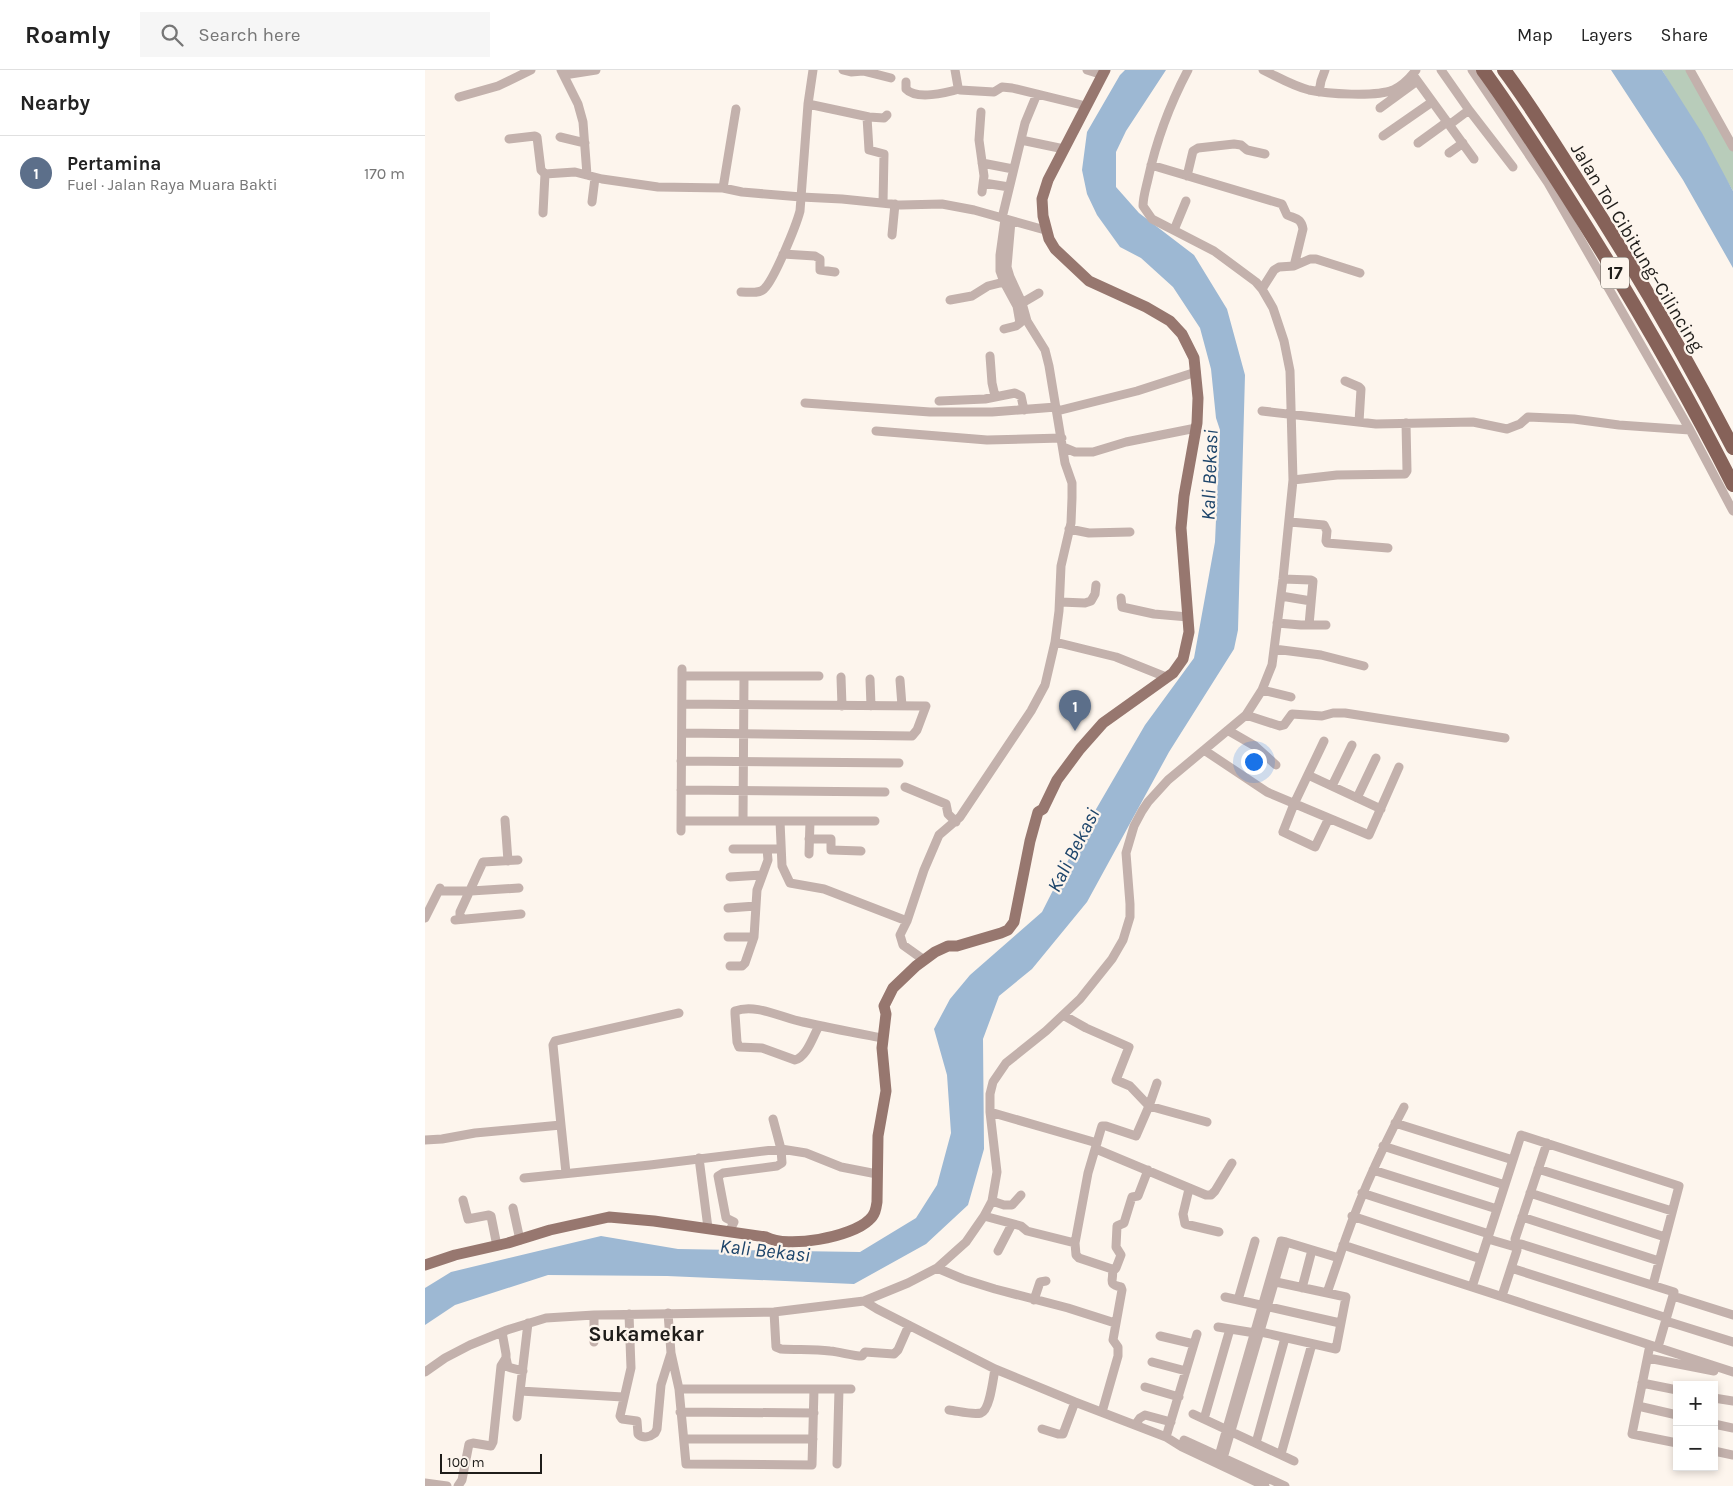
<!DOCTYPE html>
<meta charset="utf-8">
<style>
:root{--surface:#fff;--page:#f6f6f6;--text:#222;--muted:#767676;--line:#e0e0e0;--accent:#c03051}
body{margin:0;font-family:Karla,sans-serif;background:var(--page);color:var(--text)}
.controls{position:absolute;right:15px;bottom:15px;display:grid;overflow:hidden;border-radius:0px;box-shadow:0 2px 8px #0003}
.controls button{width:45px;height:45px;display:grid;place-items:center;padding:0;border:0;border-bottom:1px solid var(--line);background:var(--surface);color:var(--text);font:25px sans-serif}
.scale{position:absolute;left:15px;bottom:12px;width:102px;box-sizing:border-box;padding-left:5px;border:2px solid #1f1d1a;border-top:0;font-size:14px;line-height:18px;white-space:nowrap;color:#1f1d1a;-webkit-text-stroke:4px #fdf5ed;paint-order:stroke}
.you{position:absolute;left:828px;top:691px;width:18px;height:18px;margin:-12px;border:4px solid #fff;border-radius:50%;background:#1a73e8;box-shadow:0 0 0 8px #1a73e833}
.badge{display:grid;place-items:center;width:32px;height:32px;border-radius:50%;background:var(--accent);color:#fff;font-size:16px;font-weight:700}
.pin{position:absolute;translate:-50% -41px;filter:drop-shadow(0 1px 2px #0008)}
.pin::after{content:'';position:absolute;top:26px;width:18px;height:15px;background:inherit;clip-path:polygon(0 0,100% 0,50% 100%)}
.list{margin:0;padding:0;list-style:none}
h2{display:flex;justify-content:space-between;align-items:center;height:65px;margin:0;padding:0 20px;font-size:21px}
h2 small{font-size:16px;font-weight:400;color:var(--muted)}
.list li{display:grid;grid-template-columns:32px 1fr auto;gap:15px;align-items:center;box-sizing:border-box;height:75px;padding:0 20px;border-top:1px solid var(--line)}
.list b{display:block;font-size:19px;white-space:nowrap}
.list p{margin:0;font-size:16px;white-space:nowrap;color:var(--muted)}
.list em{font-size:16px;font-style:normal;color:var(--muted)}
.icon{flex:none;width:28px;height:28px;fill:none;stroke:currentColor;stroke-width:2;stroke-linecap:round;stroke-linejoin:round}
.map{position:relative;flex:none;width:1308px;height:1416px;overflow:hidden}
header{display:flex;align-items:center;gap:30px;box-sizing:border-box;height:70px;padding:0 25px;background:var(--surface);border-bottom:1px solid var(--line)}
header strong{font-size:24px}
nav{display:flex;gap:28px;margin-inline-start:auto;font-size:18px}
.search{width:350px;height:45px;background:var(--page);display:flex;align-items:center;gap:12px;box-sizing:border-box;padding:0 18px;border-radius:0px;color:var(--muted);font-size:19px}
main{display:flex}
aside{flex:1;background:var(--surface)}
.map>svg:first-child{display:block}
.green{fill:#b8ccba}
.water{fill:#9db8d3}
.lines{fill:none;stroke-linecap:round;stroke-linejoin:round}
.minor{stroke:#c3b1ac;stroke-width:9}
.major{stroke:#97776f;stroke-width:11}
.highway{stroke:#866259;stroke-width:14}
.labels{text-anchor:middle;stroke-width:4.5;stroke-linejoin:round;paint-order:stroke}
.shield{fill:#fdf5ed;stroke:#625e59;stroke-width:1}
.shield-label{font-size:18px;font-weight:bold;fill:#1f1d1a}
.street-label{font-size:19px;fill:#1f1d1a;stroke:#fdf5ed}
.water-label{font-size:20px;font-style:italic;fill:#1c446a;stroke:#fdf5ed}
.quarter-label{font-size:21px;font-weight:bold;fill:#1f1d1a;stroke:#fdf5ed}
</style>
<header>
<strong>Roamly</strong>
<div class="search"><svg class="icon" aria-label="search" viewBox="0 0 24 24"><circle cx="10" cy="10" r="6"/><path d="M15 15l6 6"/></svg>Search here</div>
<nav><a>Map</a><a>Layers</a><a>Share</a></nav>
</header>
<main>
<aside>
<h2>Nearby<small></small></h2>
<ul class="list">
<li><span class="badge" style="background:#5c6f8a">1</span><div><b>Pertamina</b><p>Fuel · Jalan Raya Muara Bakti</p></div><em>170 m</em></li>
</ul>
</aside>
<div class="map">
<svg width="1308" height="1416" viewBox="0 0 1308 1416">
<rect width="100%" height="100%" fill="#fdf5ed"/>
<path class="green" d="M 1237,0 L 1265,0 L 1308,79 L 1308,121 Z"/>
<path class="water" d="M 700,0 L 741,0 L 701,61 L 691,82 L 691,117 L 714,143 L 769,185 L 802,239 L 820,305 L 813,560 L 809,579 L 744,682 L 662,832 L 607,899 L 574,926 L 558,969 L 559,1079 L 543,1135 L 501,1174 L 429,1214 L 242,1206 L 123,1205 L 30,1235 L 0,1255 L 0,1218 L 26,1202 L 176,1166 L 253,1179 L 435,1182 L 491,1148 L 512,1115 L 526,1063 L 522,1005 L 509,959 L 525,929 L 545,905 L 617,842 L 656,765 L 720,655 L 769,588 L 790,472 L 795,360 L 791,348 L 786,299 L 775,258 L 748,217 L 716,188 L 695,177 L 672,145 L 662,124 L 657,100 L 662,62 L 695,5 Z
M 1186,0 L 1237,0 L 1277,63 L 1308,121 L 1308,198 L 1258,110 Z"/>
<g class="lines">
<path class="minor" d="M 136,0 L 153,34 L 158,52 L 162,105
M 418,0 L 426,2 L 438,1 L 466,8
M 530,0 L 533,17 L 535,20 L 569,22 L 577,17 L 587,18 L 661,36
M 662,0 L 678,5
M 838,0 C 853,7 868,16 884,20 C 902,24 951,27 968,20 C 977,16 985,8 991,0
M 1016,0 L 1044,40 L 1024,55
M 1047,0 L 1123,113 L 1265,360 L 1308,441
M 1265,0 L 1308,77
M 139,5 L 171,0
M 988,5 L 1049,89
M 481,12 L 481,19 C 491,30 521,23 534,19
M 894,22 L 896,11 L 900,0
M 34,27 L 73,16 L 106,0
M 383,34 L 444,47 L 459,48 L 462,45
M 955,38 L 992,11
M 1044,40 L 1088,97
M 556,42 L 554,70 L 559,106 L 557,122
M 442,47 L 444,80 L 459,84 L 458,133
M 958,66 L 1007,32
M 135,67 L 160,73
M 84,69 L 110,66 L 112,67 L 116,100 L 120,104 L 150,102 L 177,109 L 233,117 L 298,118 L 317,122 L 376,127 L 417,129 L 476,135 L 517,134 L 549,140 L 620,160
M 596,70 L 639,79
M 993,73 L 1022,52
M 1024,83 L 1038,73
M 557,93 L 588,99
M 726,95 L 857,134 L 862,145 C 871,149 876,148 878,159 L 869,196
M 762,106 L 768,81 L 773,78 L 809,74 L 816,75 L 822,80 L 840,84
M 559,113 L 584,117
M 298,118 L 311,39
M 167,132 L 170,108
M 118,143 L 120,104
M 577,148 L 600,53 L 612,24
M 749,160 L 761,131
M 467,165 L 470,134
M 358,184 L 390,186 L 395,189 L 395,200 L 410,202
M 837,219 L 849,200 L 854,197 L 869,196 L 885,189 L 891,189 L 935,203
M 316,222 C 323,222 334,224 339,219 C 349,210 371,156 375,141 L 383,34 L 388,0
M 525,230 L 547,226 L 563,216 L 579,212
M 597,233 L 614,223
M 579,259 L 591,256 L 595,253 L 592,236 L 579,212 L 575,201 L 575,185 L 580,149
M 565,286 L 567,313 L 570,326
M 920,311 L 934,317 L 936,319 L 934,352
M 514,331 L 560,329 L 590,323 L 596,326 L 599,340
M 380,333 L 505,342 L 567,342 L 631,337
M 632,341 L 712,321 L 771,302
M 837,341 L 951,354 L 1048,352 L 1082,359 L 1095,354 L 1103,347 L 1149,349 L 1194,355 L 1265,360
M 451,361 L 562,370 L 637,368
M 638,377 L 650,382 L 668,382 L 701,372 L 771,358
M 868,410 L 912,405 L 980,404 L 982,401 L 981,353
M 865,452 L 899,455 L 902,461 L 901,471 L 902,473 L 963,478
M 644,459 L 664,463 L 705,462
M 858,509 L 886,510 L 888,511 L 884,555
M 856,526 L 886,531
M 696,528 L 697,537 L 729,544 L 763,547
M 635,532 L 660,533 L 666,531 L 670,524 L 671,515
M 852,553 L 876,555 L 901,555
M 630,572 L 691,587 L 741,607
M 849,579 L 896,585 L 939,596
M 257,606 L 394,606
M 416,607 L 417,636
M 445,609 L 446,636
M 475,610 L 477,636
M 837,620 L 866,627
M 821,645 L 855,656 L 859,655 L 867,644 L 897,646 L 908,643 L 920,643 L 1080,668
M 804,661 L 830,676 L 851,695
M 257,663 L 487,666 L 492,660 L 501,636 L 257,634
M 899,671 L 869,734 L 858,762 L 890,777 L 904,748
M 779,680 L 842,722 L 944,765 L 974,697
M 256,691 L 474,693
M 883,705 L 956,739
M 907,716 L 927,675
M 480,717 L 521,734 L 523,744 L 531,752
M 256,720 L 460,722
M 932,728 L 951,688
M 80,750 L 83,791
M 256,751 L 450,751
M 318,751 L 319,606
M 355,751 L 357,796 L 365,813 L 399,819 L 482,851
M 256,761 L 257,599
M 384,769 L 406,769 L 406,780 L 436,781
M 308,779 L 356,779
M 384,784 L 385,751
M 305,807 L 337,805
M 14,821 L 46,821 L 94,818
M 303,838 L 331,836
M 0,848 L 15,818
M 35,849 L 35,842 L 58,792 L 93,790
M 30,850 L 96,844
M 303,867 L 329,867
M 499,890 L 478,875 L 475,865 L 482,851 L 499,800 L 514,765 L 535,747 L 606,641 L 620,615 L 630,572 L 634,541 L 636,496 L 646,453 L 647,428 L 647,413 L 640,393 L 624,296 L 620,280 L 602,251 L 597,233 L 585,207 L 582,197 L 586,151
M 305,896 L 317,896 L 320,893 L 329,867 L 332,820 L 343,790 L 342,779
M 638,945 L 661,958 L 704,977 L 691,1010 L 705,1016 L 724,1036 L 732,1013
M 394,956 C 388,966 382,987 370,990 L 337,978 L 314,977 L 312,972 L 310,944 L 310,941 C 331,933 357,948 378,952 C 404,958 431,963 457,968
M 565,1042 L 672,1073
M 970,1053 L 1088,1090
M 136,1055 L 128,975 L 130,971 L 254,943
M 0,1070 L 17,1069 L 50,1063 L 136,1055 L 141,1103
M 958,1076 L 1080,1115
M 671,1079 L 781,1125 L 786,1125 L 790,1121 L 807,1093
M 274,1088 L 283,1158
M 1113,1099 L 1247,1141
M 948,1100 L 1072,1139
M 99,1108 L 225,1095 L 356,1079 L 381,1083 L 416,1097 L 452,1104
M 764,1119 L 758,1144 L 760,1154 L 794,1162
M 937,1123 L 1064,1164
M 1105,1123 L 1240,1167
M 38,1130 L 43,1149 L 64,1145 L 66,1146 L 72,1176
M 567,1131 L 579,1135 L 587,1135 L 596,1125
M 88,1138 L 95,1170
M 559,1146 L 596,1156 L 602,1161 L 650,1173
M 927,1146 L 1056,1189
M 1097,1147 L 1234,1191
M 304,1162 L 309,1152 L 301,1148 L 293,1106 L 298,1103 L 352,1096 L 357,1093 L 356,1079 L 348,1049
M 1063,1169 L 1087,1176 L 1096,1174 L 1249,1222 L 1233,1277
M 861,1172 L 914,1188 C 931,1136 953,1086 979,1037
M 918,1175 L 1308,1302
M 573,1181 L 587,1154
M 512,1198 L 538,1209 L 570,1219 L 643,1238 L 690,1253
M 1086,1198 L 1242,1248
M 688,1201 L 691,1198 L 696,1185 L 691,1177 L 692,1156 L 699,1153 L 707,1127 L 713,1126 L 723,1100
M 1047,1217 L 1096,1065 L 1254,1116 L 1228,1215
M 877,1218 L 887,1180
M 902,1223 L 914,1188
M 1077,1226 L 1092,1180 L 1090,1169 L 1122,1073
M 1248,1226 L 1308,1245
M 800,1227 L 915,1253
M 609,1230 L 615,1212 L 621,1211
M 813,1230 L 830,1171
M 439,1231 L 452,1239 L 570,1299 L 650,1332 L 741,1367 L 757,1377 L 840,1416
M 349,1242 L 351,1277 L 356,1279 C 372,1280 389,1279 405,1281 C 416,1282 428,1286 437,1286 L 440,1282 L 469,1284 L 473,1280 L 484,1255
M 204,1244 L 206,1298 L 195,1346 L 197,1349 L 212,1351 L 213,1364 C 218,1369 225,1367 230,1363 L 232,1359 L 236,1315 L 246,1283 L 243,1243
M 1241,1251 L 1308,1272
M 793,1257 L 830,1263 L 836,1262 L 911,1279 L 921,1227 L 851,1212
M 735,1266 L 769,1274
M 169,1272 L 169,1245
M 1225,1275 L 1207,1364 L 1252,1373
M 246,1283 L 254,1319 L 261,1394 L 387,1395 L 389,1319
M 81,1288 L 83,1297 L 98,1301
M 1223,1288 L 1289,1301
M 727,1292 L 761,1301
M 0,1302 L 20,1288 L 45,1275 L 82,1260 L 121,1248 L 169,1245 L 349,1242 L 439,1231 L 483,1213 L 512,1198 L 541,1172 L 559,1146 L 567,1131 L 572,1102 L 565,1042 L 565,1024 L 568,1012 L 581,993 L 621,961 L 655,929 L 687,889 L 698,870 L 705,847 L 705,834 L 701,783 L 709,756 L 717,741 L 723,732 L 743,710 L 821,645 L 837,620 L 847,595 L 858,509 L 868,410 L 865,301 L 859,271 L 848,238 L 837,219 L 831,212 L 789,181 L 727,149 L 718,136 C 718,127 721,118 723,109 C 731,72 745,34 763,0
M 1217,1313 L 1252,1320
M 720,1317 L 754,1327
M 254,1319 L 426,1319
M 95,1321 L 198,1327
M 1289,1328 L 1308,1331
M 1213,1336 L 1252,1345
M 524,1340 C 533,1341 547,1345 556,1343 C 565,1340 568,1309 570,1299
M 255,1342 L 389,1343
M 677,1342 L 693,1286 L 693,1277 L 688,1270 L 697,1220 L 696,1217 C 681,1214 690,1210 687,1199 L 654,1188 L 651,1185 L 650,1173 L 663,1103 L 676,1059 L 677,1056 L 681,1056 L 711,1066 L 724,1036 L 782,1052
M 768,1344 L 869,1391
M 92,1347 L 103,1253
M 779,1349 L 805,1259
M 1289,1354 L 1308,1358
M 710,1355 L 715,1348 L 720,1345 L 746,1352
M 617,1359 L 633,1364 L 638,1364 L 650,1332
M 741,1367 L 772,1264
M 259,1369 L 388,1369
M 759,1370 L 860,1416
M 831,1373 L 860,1268
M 1289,1381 L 1308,1385
M 856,1384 L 887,1274
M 792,1393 L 856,1171 L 861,1172 L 796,1395
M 412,1394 L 414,1319
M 0,1413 L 22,1416
M 33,1416 L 37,1410 L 44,1374 L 48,1373 L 66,1376 L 68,1372 L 76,1296 L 81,1288 L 81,1284 L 77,1262"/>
<path class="major" d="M 0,1195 L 30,1185 L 83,1173 L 125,1160 L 184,1147 L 229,1151 L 341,1167 C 362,1179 427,1167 444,1150 C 450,1145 451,1139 452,1132 L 453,1066 L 461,1021 L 457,978 L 461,944 L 459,936 L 468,918 L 491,896 L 510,882 L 523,876 L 532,876 L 576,863 L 583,860 L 589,852 L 605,771 L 613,742 L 618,739 L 632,710 L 655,679 L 678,653 L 748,603 L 758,589 L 764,562 L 756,458 L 759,426 L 772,353 L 773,328 L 769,288 L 757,264 L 745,251 L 721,237 L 664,211 L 630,179 L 624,169 L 618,146 L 617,129 L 623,110 L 680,0"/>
<path class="highway" d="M 1058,0 C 1088,41 1115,84 1142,126 C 1202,220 1258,316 1308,415
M 1079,0 C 1106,36 1129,74 1153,111 C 1209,197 1261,287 1308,378"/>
</g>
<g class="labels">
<rect class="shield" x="1176" y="187.5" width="28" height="31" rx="4"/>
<g class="shield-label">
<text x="1190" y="209">17</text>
</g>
<g class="street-label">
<text transform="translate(1213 177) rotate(59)" y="7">Jalan Tol Cibitung–Cilincing</text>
</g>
<g class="water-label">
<text transform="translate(784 405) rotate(-88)" y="7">Kali Bekasi</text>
<text transform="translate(648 780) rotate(-63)" y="7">Kali Bekasi</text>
<text transform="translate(340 1180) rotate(6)" y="7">Kali Bekasi</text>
</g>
<g class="quarter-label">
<text x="221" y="1271">Sukamekar</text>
</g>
</g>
</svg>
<div class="controls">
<button>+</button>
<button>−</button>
</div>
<div class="scale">100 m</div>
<div class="you"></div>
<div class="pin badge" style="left:650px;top:661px;background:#5c6f8a">1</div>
</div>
</main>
